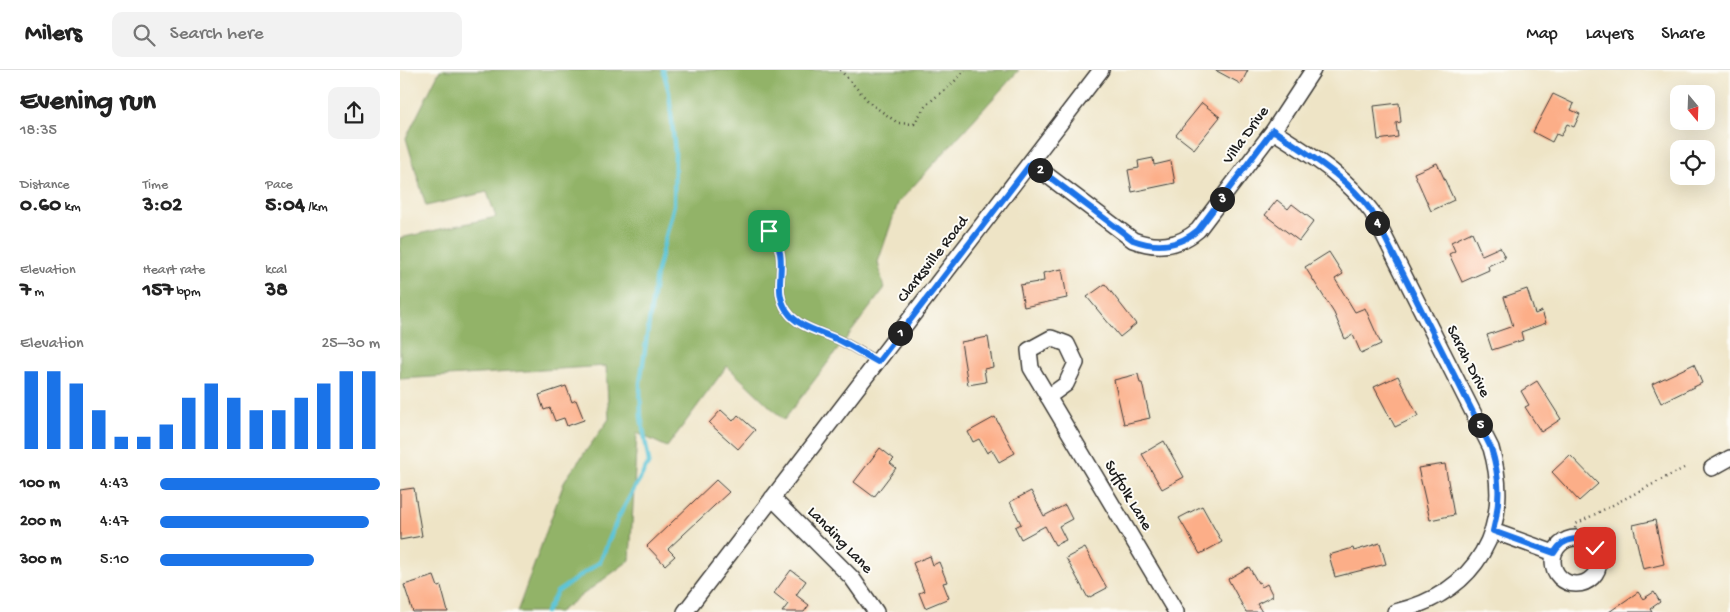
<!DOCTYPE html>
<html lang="en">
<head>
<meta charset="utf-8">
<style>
	body { margin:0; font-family:"Gochi Hand",sans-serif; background:#f2f2f2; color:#222; height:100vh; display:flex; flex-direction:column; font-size:19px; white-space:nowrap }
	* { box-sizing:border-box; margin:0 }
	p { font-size:16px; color:#767676 }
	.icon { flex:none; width:28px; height:28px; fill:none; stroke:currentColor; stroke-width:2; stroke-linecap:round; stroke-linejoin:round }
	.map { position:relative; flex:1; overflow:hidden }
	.drawer { display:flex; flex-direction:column; background:#fff; width:400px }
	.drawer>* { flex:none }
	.needle { width:32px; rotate:161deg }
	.tools { position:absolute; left:1270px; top:15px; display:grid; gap:10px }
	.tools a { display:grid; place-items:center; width:45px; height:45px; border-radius:10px; background:#fff; box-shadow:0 5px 20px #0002; font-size:25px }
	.pin { position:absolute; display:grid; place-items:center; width:42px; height:42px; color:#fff; margin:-21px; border-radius:10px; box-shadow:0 2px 8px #0006 }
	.km { position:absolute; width:25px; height:25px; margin:-12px; border-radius:50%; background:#222; color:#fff; font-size:14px; line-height:25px; text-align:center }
	.round { display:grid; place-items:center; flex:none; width:52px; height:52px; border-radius:10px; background:#f2f2f2 }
	.overview { display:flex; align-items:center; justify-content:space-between; height:85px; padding:0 20px }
	h1 { font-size:28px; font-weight:800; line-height:38px }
	.stats { display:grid; grid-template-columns:repeat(3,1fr); gap:8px; height:85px; padding:5px 20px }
	.stats div { display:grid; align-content:center }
	.stats b { font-size:21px; font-weight:800 }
	.stats small { font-size:14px; font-weight:400 }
	.stats p { font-size:14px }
	.chart { height:140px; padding:10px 20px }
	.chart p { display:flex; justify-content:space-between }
	.chart svg { width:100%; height:90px; margin-top:5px; stroke:#1a73e8; stroke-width:6 }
	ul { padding:0 20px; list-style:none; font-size:16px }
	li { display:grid; grid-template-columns:80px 60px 1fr; align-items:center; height:38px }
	li i { height:12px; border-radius:6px; background:#1a73e8 }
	header { display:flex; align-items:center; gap:30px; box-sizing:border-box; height:70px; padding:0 25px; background:#fff; border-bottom:1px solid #e0e0e0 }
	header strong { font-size:24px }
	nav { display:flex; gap:28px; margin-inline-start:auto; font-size:18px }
	.search { width:350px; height:45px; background:#f2f2f2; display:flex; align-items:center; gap:12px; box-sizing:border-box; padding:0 18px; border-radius:10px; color:#767676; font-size:19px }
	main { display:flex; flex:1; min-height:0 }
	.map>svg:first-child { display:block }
</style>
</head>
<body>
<header>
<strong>Milers</strong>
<div class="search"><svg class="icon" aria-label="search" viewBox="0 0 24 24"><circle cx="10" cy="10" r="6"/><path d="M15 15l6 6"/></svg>Search here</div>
<nav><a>Map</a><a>Layers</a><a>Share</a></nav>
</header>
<main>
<section class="drawer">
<div class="overview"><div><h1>Evening run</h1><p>18:35</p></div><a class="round"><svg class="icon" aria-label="share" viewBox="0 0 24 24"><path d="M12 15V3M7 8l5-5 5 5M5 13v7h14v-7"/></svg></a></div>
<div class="stats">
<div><p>Distance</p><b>0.60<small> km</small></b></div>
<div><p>Time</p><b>3:02</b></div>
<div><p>Pace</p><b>5:04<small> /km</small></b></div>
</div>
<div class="stats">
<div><p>Elevation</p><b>7<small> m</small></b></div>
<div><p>Heart rate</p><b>157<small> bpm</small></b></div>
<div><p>kcal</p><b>38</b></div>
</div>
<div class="chart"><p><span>Elevation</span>25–30 m</p>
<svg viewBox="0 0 160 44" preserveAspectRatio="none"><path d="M5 44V6M15 44V6M25 44V12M35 44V25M45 44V38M55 44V38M65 44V32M75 44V19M85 44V12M95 44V19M105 44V25M115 44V25M125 44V19M135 44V12M145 44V6M155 44V6"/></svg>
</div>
<ul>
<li><b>100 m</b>4:43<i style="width:100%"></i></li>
<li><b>200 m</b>4:47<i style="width:95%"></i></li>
<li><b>300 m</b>5:10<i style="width:70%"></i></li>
</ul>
</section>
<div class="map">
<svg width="1330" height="542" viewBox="0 0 1330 542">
	<rect width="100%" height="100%" fill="#fdfcf7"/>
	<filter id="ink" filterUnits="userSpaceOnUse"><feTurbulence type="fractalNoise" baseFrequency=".02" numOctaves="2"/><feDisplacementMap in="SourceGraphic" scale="10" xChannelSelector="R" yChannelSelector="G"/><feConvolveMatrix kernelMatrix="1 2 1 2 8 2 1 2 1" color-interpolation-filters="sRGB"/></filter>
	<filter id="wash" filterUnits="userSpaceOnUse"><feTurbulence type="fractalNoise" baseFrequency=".0096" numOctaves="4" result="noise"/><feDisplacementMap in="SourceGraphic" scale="20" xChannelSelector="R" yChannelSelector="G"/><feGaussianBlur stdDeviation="1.12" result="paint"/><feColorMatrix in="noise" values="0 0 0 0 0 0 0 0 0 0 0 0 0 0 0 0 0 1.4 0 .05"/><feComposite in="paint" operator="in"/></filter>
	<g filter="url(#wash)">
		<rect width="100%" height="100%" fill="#eee4c6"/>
		<!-- forest -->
		<path fill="#92b367" stroke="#576842" d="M40 0H619L498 133 478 192 484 219 384 350 327 296 267 377 237 363 230 490 159 542H117L165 410 209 349 206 296 0 309V168L96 147 87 122 26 136 6 68Z"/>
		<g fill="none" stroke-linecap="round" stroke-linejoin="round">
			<!-- stream -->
			<path stroke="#5bc4d7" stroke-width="4.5" d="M146 542 157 522 200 492 218 448 249 392 241 347 240 313 256 205 274 135 275 83 269 22 263 0"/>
		</g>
		<g id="blocks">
			<!-- building -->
			<path fill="#fcae88" d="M815 0H848L841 14Z
				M1153 24 1174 34 1171 40 1180 44 1174 57 1167 54 1161 66 1156 64 1152 72 1133 62Z
				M802 33 820 47 794 79 776 65Z
				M999 33 1001 52 996 53 998 67 978 70 974 36Z
				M753 88 754 95 771 91 775 113 732 122 728 100 739 98 738 91Z
				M1037 93 1054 130 1031 141 1014 103Z
				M877 130 888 139 892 134 914 151 899 171 865 145Z
				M1072 162 1082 185 1100 177 1105 188 1088 196 1089 200 1062 212 1049 184 1055 181 1051 172Z
				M929 182 943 204 935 209 955 242 965 238 981 274 961 283 953 265 945 269 934 243 905 197Z
				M662 199 667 228 624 237 620 215 644 211 643 203Z
				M705 214 736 254 720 267 687 227Z
				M1127 219 1135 244 1142 241 1146 253 1121 262 1123 270 1092 280 1087 265 1113 256 1104 227Z
				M588 267 593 297 584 299 586 312 568 315 561 272Z
				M1294 294 1302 313 1261 333 1252 314Z
				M738 304 740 313H742L750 348 724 354 714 310Z
				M998 306 1018 346 995 357 974 317Z
				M1137 311 1161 349 1141 362 1125 337 1129 335 1121 321Z
				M166 316 172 332 176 330 184 350 167 356 164 348 155 351 150 338 144 340 139 325Z
				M321 340 333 351 338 345 355 360 338 379 309 353Z
				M595 347 615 383 599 392 592 380 587 383 579 369 573 372 568 362Z
				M764 371 784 407 762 419 742 384Z
				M480 378 494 389 490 393 496 398 474 427 454 412Z
				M1170 385 1198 414 1179 431 1152 402Z
				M1045 394 1054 445 1030 450 1018 398Z
				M316 410 329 422 268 479 275 486 265 495 247 476Z
				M14 418 22 466 0 470V420Z
				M631 421 644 446 665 435 672 449 659 456 666 470 655 475 645 456 621 469 615 457 621 454 610 432Z
				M802 436 822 472 800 484 779 448Z
				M1255 450 1264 494 1243 499 1233 455Z
				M980 473 986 494 935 507 929 485 953 478 954 481Z
				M685 478 707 518 688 528 666 488Z
				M530 486 533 495 539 492 547 512 543 513 549 528 525 538 519 523 524 521 513 493Z
				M849 497 858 513 860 512 862 517 867 514 873 526 857 534 862 542H846L828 509Z
				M391 500 406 511 396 525 409 535 404 542H382L388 534 374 523Z
				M34 506 38 517 41 516 48 542H13L4 515Z
				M1238 522 1243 529 1254 522 1260 532 1250 539 1252 542H1209Z"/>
		</g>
	</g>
	<g filter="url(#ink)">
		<use href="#blocks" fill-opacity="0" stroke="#3c3a36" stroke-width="1"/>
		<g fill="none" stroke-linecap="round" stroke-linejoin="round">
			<defs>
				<path id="service" d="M369 161C394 190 369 215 387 241 398 258 423 262 441 271 453 277 466 285 478 292"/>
				<path id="minor" d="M873 61C910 85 945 105 972 142L1091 378C1114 458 1077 522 995 542
					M631 93 733 170C757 179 778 177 798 160L873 61 913 0
					M648 327 666 314 676 293 667 274 651 268 629 280 631 298 776 542
					M1312 398 1330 388
					M372 428 452 508 476 542
					M1093 461 1154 483
					M1153 491a23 23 0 1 1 46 0a23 23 0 1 1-46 0Z
					M285 542 701 0"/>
			</defs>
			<!-- service casing -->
			<use href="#service" stroke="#3c3a36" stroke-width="10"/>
			<!-- minor casing -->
			<use href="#minor" stroke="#3c3a36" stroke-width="18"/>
			<!-- path -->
			<path stroke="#3c3a36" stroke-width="2.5" stroke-dasharray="1 4" stroke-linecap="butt" d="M440 0 471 34 498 53 514 54 526 35 553 13 565 0
				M1173 468 1176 454 1284 398"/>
			<!-- service -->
			<use href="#service" stroke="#fff" stroke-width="8"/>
			<!-- minor -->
			<use href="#minor" stroke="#fff" stroke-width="15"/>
		</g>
	</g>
	<g fill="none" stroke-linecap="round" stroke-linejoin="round" filter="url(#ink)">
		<defs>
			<path id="route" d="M369 161C394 190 369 215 387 241 398 258 423 262 441 271 453 277 465 285 478 292L631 93 733 170C757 179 778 177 798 160L873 60C909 85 946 106 972 142L1091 378C1100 407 1101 431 1093 461L1154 483C1164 466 1182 465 1195 478"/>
		</defs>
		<!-- route casing -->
		<use href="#route" stroke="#fff" stroke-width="10"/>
		<!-- route -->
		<use href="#route" stroke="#1a73e8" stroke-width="6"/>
	</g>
	<g text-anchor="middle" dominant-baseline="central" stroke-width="4" stroke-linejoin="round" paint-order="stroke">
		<!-- street labels -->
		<g font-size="16" fill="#1c1c1c" stroke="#fdfcf7">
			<text transform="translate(847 66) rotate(-54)">Villa Drive</text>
			<text transform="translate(534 190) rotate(-52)">Clarksville Road</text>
			<text transform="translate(1067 292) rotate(63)">Sarah Drive</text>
			<text transform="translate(727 426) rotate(59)">Suffolk Lane</text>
			<text transform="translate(439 471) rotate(46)">Landing Lane</text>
		</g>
	</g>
</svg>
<div class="tools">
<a><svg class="needle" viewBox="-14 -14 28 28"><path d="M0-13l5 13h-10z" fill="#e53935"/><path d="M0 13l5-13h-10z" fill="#767676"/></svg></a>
<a><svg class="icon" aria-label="locate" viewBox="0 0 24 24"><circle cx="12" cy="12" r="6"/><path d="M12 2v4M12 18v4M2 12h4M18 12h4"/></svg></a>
</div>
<div class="pin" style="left:369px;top:161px;background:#1e9e55"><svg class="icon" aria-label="arrive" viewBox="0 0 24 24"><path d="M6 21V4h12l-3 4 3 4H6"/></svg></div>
<div class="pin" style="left:1195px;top:478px;background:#d93025"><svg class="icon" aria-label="check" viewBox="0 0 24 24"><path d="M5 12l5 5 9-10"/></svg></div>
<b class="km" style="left:500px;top:263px">1</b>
<b class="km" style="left:640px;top:100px">2</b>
<b class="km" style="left:822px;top:129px">3</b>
<b class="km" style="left:977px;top:153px">4</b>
<b class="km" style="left:1080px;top:355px">5</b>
</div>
</main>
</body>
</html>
